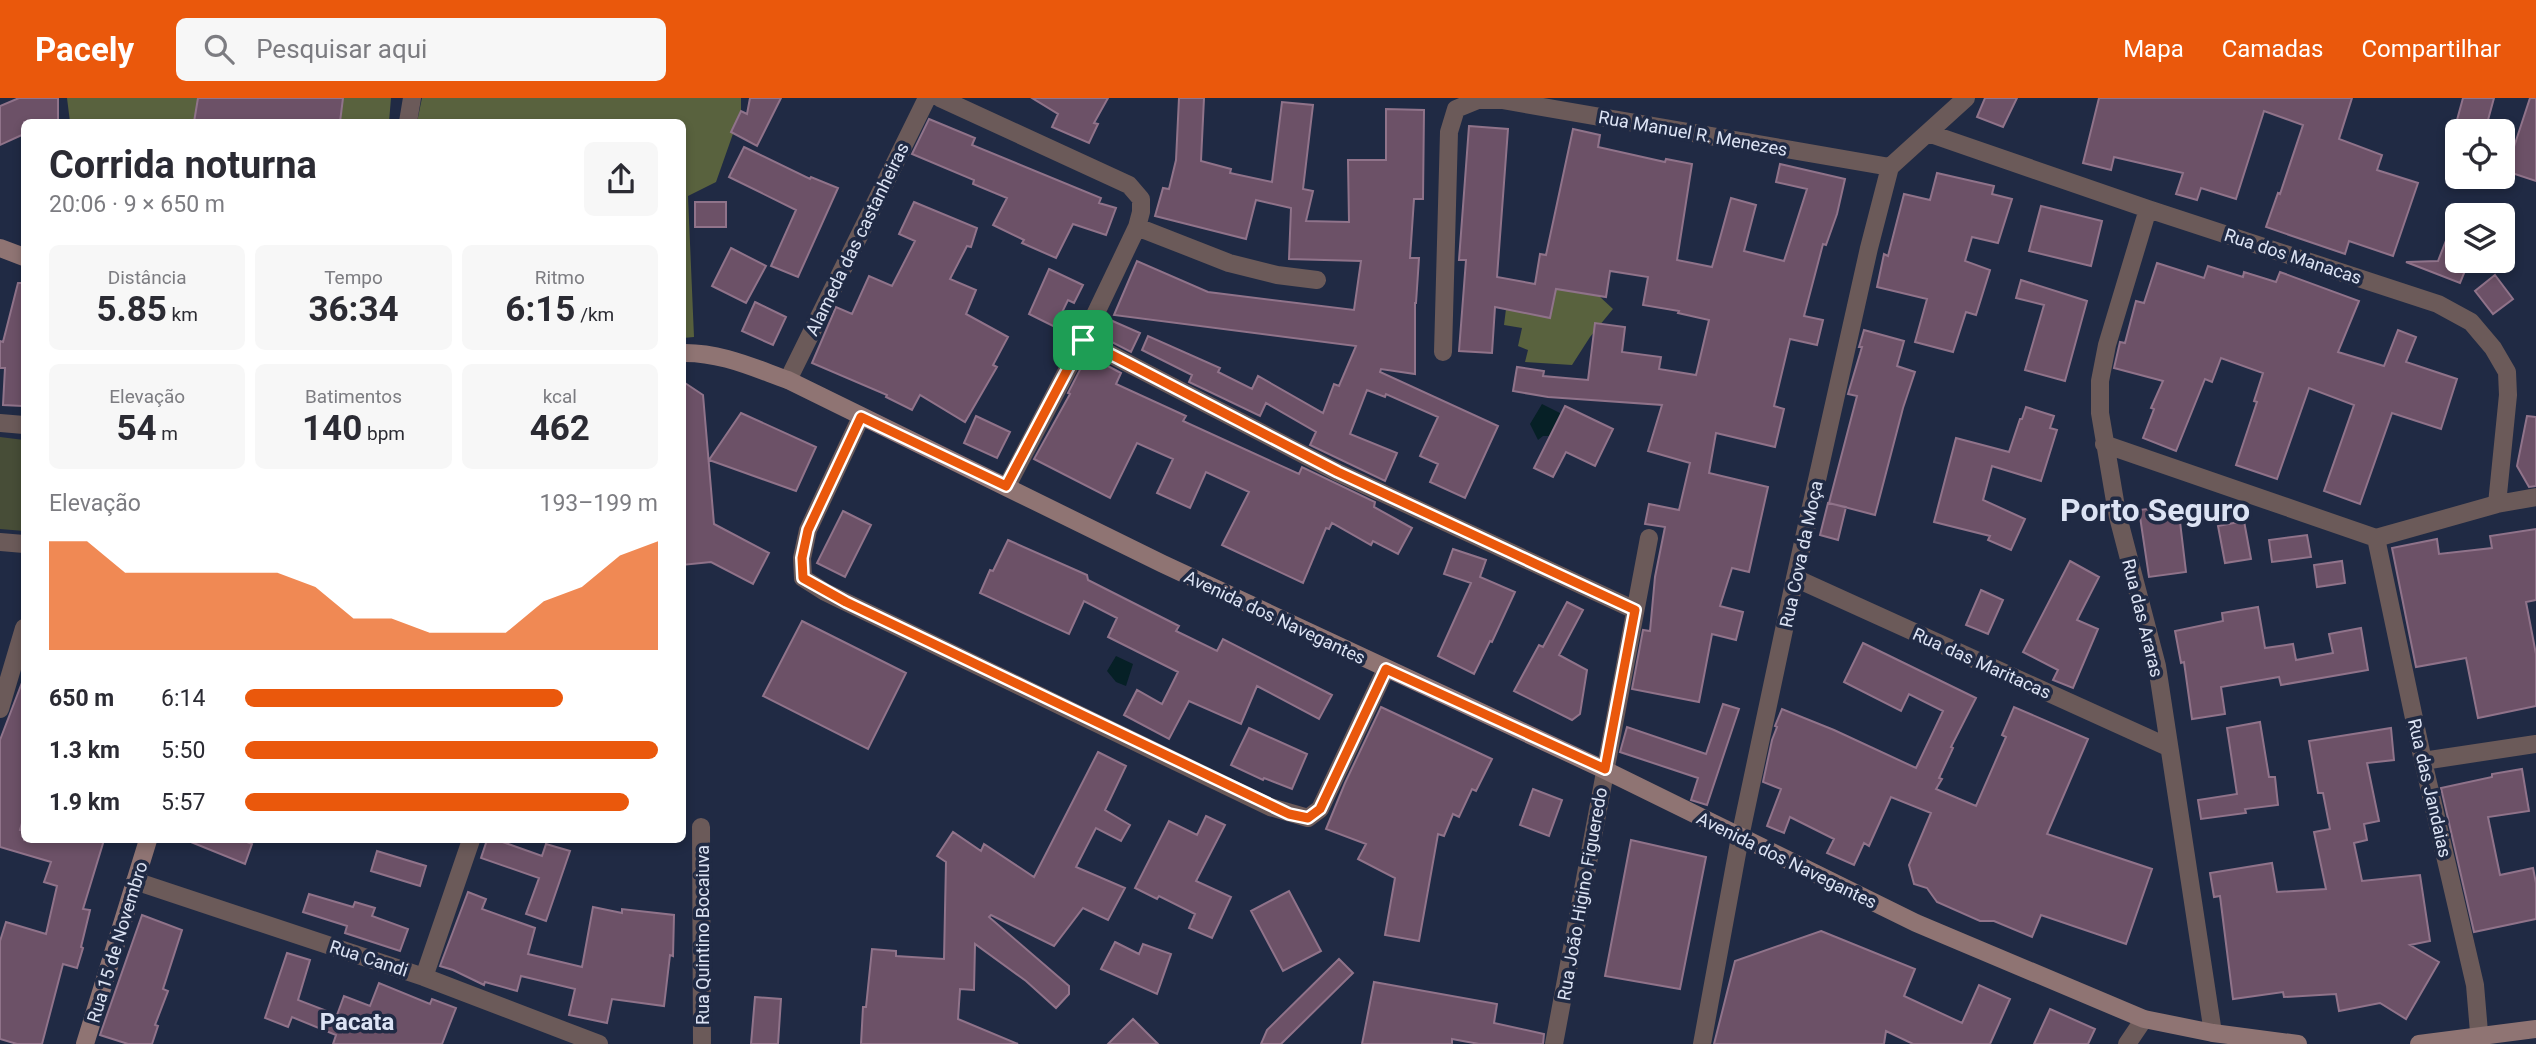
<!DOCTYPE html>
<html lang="pt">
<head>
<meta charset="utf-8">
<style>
	body { margin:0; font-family:Roboto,sans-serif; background:#f7f7f7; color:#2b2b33; height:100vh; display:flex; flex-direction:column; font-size:26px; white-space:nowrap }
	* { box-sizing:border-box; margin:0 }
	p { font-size:23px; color:#7c7c81 }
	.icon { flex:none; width:38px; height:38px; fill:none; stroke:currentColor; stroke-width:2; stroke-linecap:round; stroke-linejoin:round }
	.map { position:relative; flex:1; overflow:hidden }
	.sheet { position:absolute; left:21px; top:21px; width:665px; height:724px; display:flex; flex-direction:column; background:#fff; border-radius:10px; box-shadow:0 4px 10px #0003 }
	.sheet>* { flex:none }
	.buttons { position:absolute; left:2445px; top:21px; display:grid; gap:14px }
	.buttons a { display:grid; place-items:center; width:70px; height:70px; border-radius:10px; background:#fff; box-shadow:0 4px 10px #0003; font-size:35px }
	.pin { position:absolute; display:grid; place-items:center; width:60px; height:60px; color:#fff; margin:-30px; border-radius:14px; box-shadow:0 4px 10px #0006 }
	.round { display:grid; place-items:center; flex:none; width:74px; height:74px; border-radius:10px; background:#f7f7f7 }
	.headline { display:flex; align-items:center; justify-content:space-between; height:119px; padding:0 28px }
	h1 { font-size:38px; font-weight:700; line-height:52px }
	.metrics { display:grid; grid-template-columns:repeat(3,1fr); gap:10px; height:119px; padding:7px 28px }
	.metrics div { display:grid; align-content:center; border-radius:10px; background:#f7f7f7; text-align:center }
	.metrics b { font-size:35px; font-weight:700 }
	.metrics small { font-size:19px; font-weight:400 }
	.metrics p { font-size:19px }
	.chart { height:196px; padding:14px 28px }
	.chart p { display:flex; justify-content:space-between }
	.chart svg { width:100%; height:126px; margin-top:7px; fill:#ea580c; opacity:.7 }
	ul { padding:0 28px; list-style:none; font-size:23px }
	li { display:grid; grid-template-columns:112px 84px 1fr; align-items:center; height:52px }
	li i { height:18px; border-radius:9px; background:#ea580c }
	header { display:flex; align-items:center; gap:42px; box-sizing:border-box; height:98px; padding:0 35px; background:#ea580c; color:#fff }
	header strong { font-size:33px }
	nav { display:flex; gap:38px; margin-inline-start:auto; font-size:24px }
	.search { width:490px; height:63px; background:#f7f7f7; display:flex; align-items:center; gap:18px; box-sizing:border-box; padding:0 24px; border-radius:10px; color:#7c7c81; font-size:26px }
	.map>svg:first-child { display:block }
</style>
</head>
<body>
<header>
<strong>Pacely</strong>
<div class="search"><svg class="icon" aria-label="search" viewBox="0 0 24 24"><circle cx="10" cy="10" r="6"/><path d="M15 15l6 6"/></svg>Pesquisar aqui</div>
<nav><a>Mapa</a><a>Camadas</a><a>Compartilhar</a></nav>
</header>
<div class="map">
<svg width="2536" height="946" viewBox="0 0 2536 946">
	<rect width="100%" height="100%" fill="#202a44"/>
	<!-- green -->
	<path fill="#474d37" d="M0 339 24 342V433L0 431Z"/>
	<!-- forest -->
	<path fill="#59623e" d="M67 0H391L389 24H70Z
		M422 0H741V13L716 84 688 98 694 239 683 240 682 24H417Z
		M1556 191 1599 198 1613 211 1590 239 1572 267 1525 264 1528 252 1518 248 1522 230 1504 227 1506 211Z"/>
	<!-- water -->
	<path fill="#062026" d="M1542 306 1562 316 1551 338H1543L1538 342 1530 326Z
		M1116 558 1133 566 1126 588 1116 584 1107 573Z"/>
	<!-- building -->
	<path fill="#6c5167" stroke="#90738a" stroke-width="2" d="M19 0H58V24H24V36L0 47V8Z
		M198 0H343L340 24H194Z
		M750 0H781L757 48 731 34 741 13 747 16Z
		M1032 0H1108L1094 25 1098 26 1089 45 1052 29 1058 16Z
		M1179 0H1204L1201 63 1231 71 1230 75 1272 84 1282 4 1313 7 1303 91 1313 93 1306 123 1349 124 1348 62H1386V11L1424 12 1423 101H1414L1410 160H1419L1416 205H1415V276L1381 271 1380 274 1498 328 1465 400 1430 384 1438 366 1420 358 1438 319 1386 296 1385 299 1367 292 1350 336 1397 355 1385 383 1310 347 1316 334 1266 305 1260 318 1189 284 1192 277 1142 252 1148 238 1220 270 1218 274 1252 291 1258 278 1323 315 1334 286 1339 288 1356 248 1114 217 1137 163 1208 194 1354 212 1361 163 1289 161 1291 110 1256 102 1246 141 1155 118 1163 90 1169 91 1176 62Z
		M1985 0H2017L2003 29 1977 19Z
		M2099 0H2352L2339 41 2382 57 2377 72 2418 85 2393 158 2349 143 2345 156 2266 129 2278 95 2280 96 2303 27 2264 13 2236 101 2201 90 2197 102 2176 96 2183 75 2114 59 2111 72 2083 65Z
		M2463 0H2494L2485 33H2454Z
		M2530 0H2536V83L2506 73Z
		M929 21 975 40 972 47 1101 100 1099 105 1116 110 1106 137 1073 126 1056 160 1022 145 1024 142 993 127 1007 100 973 86 974 82 912 56Z
		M1469 28 1508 31 1497 179 1535 186 1540 156 1546 157 1573 31 1600 37 1598 49 1665 64 1666 61 1692 66 1677 162 1712 169 1731 100 1756 107 1744 153 1784 163 1807 91 1776 84 1780 66 1845 81 1837 116 1826 147 1823 146 1804 218 1823 222 1817 247 1790 241 1774 308 1784 311 1775 349 1716 335 1709 375 1768 389 1749 474 1732 470 1720 508 1743 514 1736 542 1712 536 1699 604 1632 591 1643 532 1650 533 1655 479 1665 429 1645 426 1649 406 1679 412 1690 365 1648 353 1662 307 1548 299 1513 293 1517 269 1544 273 1543 278 1588 282 1595 225 1625 229 1622 254 1661 259 1659 271 1696 277 1709 222 1678 215 1679 213 1643 207 1648 179 1610 173 1606 199 1556 191 1550 220 1495 209 1492 255 1459 253 1466 162H1459Z
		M744 49 810 81 811 79 838 90 798 179 771 168 796 112 729 79Z
		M1937 75 1994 88 1992 96 2012 101 1998 145 1972 139 1965 163 1990 172 1976 217 1966 214 1953 254 1915 244 1927 201 1877 189 1884 156 1888 158 1904 96 1930 102Z
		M695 104H726V129H695Z
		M914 104 977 130 971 149 967 148 950 181 976 192 966 216 1008 239 993 267 997 269 965 324 920 297 912 312 886 299 887 297 812 265 836 209 852 216 869 178 892 188 915 143 899 136Z
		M2041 108 2102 123 2091 168 2029 153Z
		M2456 117 2457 163H2469L2460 185 2406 164 2438 163Z
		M731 150 766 168 746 205 712 188Z
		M2157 165 2204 180 2208 168 2243 179 2244 174 2276 184 2280 174 2359 203 2338 254 2384 268 2398 232 2416 239 2406 264 2457 281 2441 331 2392 315 2360 406 2324 393 2354 307 2309 290 2277 381 2236 367 2257 304 2254 303 2263 275 2221 260 2212 284 2205 281 2176 353 2143 340 2154 311 2151 310 2163 283 2114 270 2120 244 2125 245 2136 203 2144 205Z
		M1049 171 1083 187 1074 205 1068 202 1055 229 1029 216Z
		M2495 177 2513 201 2493 216 2475 193Z
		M2021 182 2087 203 2065 283 2025 272 2044 207 2016 200Z
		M18 185H24L22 308 3 307 5 270H0V243L3 244Z
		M755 204 786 219 773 247 742 233Z
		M1108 221 1140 235 1131 254 1100 238Z
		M1864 232 1904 243 1897 268 1915 274 1903 310 1875 417 1829 405 1857 298 1848 296 1862 249H1859Z
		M1091 259 1121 275 1116 286 1186 318 1183 323 1299 376 1302 369 1375 404 1374 409 1412 430 1398 456 1373 443 1371 447 1332 425 1329 431 1326 430 1303 485 1222 447 1249 394 1206 374 1190 410 1157 395 1173 361 1137 345 1110 400 1034 361 1070 296 1068 295 1086 260 1090 262Z
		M682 283 703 297 714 426 769 455 753 486 711 464 682 467Z
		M1565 308 1613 331 1595 368 1566 354 1553 379 1534 370Z
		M2026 309 2054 318 2050 330 2057 332 2041 383 1992 368 1983 402 2025 421 2011 452 1988 442 1990 438 1934 424 1956 340 2009 354 2020 321H2022Z
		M741 315 816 349 796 393 709 362Z
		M976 318 1010 334 997 360 964 345Z
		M2527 318 2536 319V388L2529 389 2517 368Z
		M1828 405 1846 409 1838 442 1820 437Z
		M2178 407 2186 474 2149 479 2139 412Z
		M843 413 871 427 845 479 817 465Z
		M2244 423 2251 461 2225 465 2218 428Z
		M2536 431V502L2526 504 2536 556V608L2478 620 2466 560 2416 569 2392 450 2437 441 2439 456 2492 450 2490 438Z
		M2307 437 2311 459 2272 464 2269 442Z
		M1008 442 1087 477 1088 482 1179 528 1176 533 1217 553 1223 541 1332 597 1319 621 1257 588 1241 626 1189 603 1169 641 1124 617 1137 592 1162 606 1178 574 1108 539 1117 520 1084 503 1069 536 980 495 990 472 993 473Z
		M1453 451 1486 462 1480 479 1515 494 1492 544 1490 543 1474 576 1438 558 1471 485 1444 476Z
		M2070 463 2099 479 2077 522 2098 531 2073 590 2053 582 2058 572 2023 554Z
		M2342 463 2345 485 2317 489 2314 467Z
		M1981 492 2003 502 1988 536 1966 527Z
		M1567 504 1583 512 1559 557 1587 572 1580 616 1572 622 1514 593 1539 547 1543 549Z
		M2258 509 2265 550 2293 546 2296 562 2333 555 2329 536 2361 530 2368 572 2281 587 2279 579 2221 589 2225 616 2192 621 2184 564 2181 565 2175 533 2223 523 2222 515Z
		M802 523 906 575 868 651 763 598Z
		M1863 545 1976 600 1951 649 1953 650 1939 680 1942 681 1936 691 1976 708 2006 639 2002 637 2014 609 2088 641 2047 736 2152 771 2126 846 2041 817 2032 839 1994 823H1980L1937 804 1927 790 1914 786 1909 767 1931 715 1891 699 1869 748 1864 745 1854 767 1827 755 1834 741 1790 719 1784 735 1767 728 1781 691 1763 684 1772 642 1777 629 1775 628 1782 611 1834 632 1916 670 1943 613 1909 596 1901 613 1844 584Z
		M23 582 24 718 20 732 24 733V742H104L83 811 90 812 81 849 83 850 77 870 63 866 42 946H17L0 941V843L6 824 46 836 57 788 44 784 51 764 0 749V642Z
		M1723 606 1739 611 1707 707 1691 702 1698 680 1620 654 1627 629 1706 656Z
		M1381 609 1492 661 1476 693 1472 691 1459 719 1453 716 1444 738 1438 736 1419 843 1385 837 1395 780 1358 761 1366 746 1326 731 1345 685Z
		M2260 624 2269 679H2275L2278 707 2245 711 2246 715 2201 721 2198 702 2237 696 2227 630Z
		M1249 630 1307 656 1292 691 1264 680 1263 682 1231 667Z
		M2391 630 2394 662 2367 665 2379 723 2364 726 2367 742 2354 745 2362 783 2420 777 2430 843 2410 847 2439 864 2406 921 2380 905 2339 913 2336 896 2284 899 2283 894 2233 901 2220 798 2214 799 2210 775 2272 765 2277 794 2326 791 2314 734 2330 731 2323 695H2318L2309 643Z
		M1098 654 1126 668 1105 712 1130 727 1121 743 1096 730 1076 769 1125 790 1108 822 1083 810 1054 848 991 817 989 819 1069 888V896L1056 910 1026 883 975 846 974 892 960 891 958 921 1018 946H861L863 909H866L872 851 896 853V858L944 861 946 764 937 758 953 734 981 753 984 746 1034 779Z
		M2522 671 2529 713 2488 719 2500 777 2533 770 2536 785V821L2474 834 2441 690 2492 679V676Z
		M1533 691 1562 702 1549 738 1520 727Z
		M1206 718 1225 727 1196 783 1231 799 1212 840 1189 830 1195 816 1159 798 1157 801 1135 790 1169 723 1197 737Z
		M186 742H242L252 746 245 766Z
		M487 742H497L542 758 546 746 570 753 546 823 526 816 539 780 481 760Z
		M1631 742 1706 759 1680 891 1605 878Z
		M377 753 426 768 420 788 371 773Z
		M1289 793 1321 853 1283 873 1251 813Z
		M468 794 486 801 482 811 535 830 528 856 582 869 593 809 622 815V811L674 817 673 858 670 857 664 908 612 901 607 925 569 917 575 891 521 878 517 893 485 884 484 887 453 872 440 868Z
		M309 796 353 809 355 804 375 810 372 818 408 831 400 853 345 835 347 828 303 814Z
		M142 817 182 832 163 891 168 893 155 927 158 928 152 946H128L100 937Z
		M1821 833 1915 871 1904 898 1962 925 1979 887 2010 901 1990 946H1913L1886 933 1884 946H1714L1735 863Z
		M1115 844 1139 856 1143 846 1171 856 1157 896 1101 871Z
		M287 855 310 862 298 902 337 917 344 898 370 908 379 885 430 906 432 901 456 910 442 946H333L336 937 292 919 288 929 265 920Z
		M1339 861 1353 875 1281 946H1261L1267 932Z
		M1374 884 1497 906 1494 925 1544 936 1543 946H1479L1452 941V946H1362Z
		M755 899 781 901 778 946H751Z
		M2050 911 2095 931 2088 946H2034Z
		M1133 921 1158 946H1108Z"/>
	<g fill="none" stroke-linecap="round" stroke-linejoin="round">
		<!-- street -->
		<path stroke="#6b5a59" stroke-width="18" d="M940 0 1129 87 1141 101V114L1137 129 1083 242 1007 388
			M408 24 412 0
			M1928 35 2148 111 2438 206 2471 224 2493 250 2507 274 2508 297 2497 406
			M2148 111 2107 247 2100 283V315L2117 415 2157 568 2213 935
			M1137 129 1229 165 1277 177 1317 182
			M1083 242 1337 374 1635 512
			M1443 254 1449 34 1456 11 1478 2H1502L1890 69
			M788 282 927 0
			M861 319 808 432 802 460 803 480 825 494 1270 709 1308 720 1320 711 1386 571
			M0 325 24 327
			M2104 346 2376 440 2497 406 2536 399
			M2376 440 2423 663 2475 887 2480 946
			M0 444 24 446
			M1795 480 2168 649
			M0 611 24 530
			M2423 663 2536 646
			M701 729 702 946
			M135 783 424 879 599 946
			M424 879 471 742
			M1554 946 1649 440
			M1702 946 1740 739 1795 480 1869 150 1890 69 1966 0
			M2127 946 2144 921"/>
		<!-- secondary -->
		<path stroke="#8f7473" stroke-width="18" d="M0 150 24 159
			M682 255C720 254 754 270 788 282L1163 466 1605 672 1916 825 2144 921 2213 935 2298 946
			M85 946 148 742
			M2419 946 2536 931"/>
	</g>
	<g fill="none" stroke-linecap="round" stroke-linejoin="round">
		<defs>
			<path id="route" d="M1083 242 1338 374 1635 512 1605 671 1386 571 1320 711 1308 720 1289 716 846 504 803 480 802 460 808 432 861 319 1006 388Z"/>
		</defs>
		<!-- route casing -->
		<use href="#route" stroke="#fff" stroke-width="14"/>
		<!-- route -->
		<use href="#route" stroke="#ea580c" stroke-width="9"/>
	</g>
	<g text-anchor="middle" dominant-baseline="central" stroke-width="7" stroke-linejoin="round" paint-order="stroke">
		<!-- street labels -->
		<g font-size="18" fill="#dce3f4" stroke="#202a44">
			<text transform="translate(1693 35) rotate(10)">Rua Manuel R. Menezes</text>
			<text transform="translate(857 141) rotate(-64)">Alameda das castanheiras</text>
			<text transform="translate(2293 158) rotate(18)">Rua dos Manacas</text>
			<text transform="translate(1801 456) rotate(-78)">Rua Cova da Moça</text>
			<text transform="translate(1275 519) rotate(25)">Avenida dos Navegantes</text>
			<text transform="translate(2143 520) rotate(76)">Rua das Araras</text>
			<text transform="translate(1982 565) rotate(24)">Rua das Maritacas</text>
			<text transform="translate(2430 690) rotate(77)">Rua das Jandaias</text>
			<text transform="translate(1787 762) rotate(26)">Avenida dos Navegantes</text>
			<text transform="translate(1582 796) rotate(-80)">Rua João Higino Figueredo</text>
			<text transform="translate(702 837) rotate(-90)">Rua Quintino Bocaiuva</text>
			<text transform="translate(117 844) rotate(-73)">Rua 15 de Novembro</text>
			<text transform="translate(369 860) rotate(18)">Rua Candi</text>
		</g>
		<!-- district labels -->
		<g font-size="24" font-weight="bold" fill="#dce3f4" stroke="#202a44">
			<text x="357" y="924">Pacata</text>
		</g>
		<!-- town labels -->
		<g font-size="32" font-weight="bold" fill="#dce3f4" stroke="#202a44">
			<text x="2155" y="412">Porto Seguro</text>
		</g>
	</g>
</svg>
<div class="buttons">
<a><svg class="icon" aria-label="locate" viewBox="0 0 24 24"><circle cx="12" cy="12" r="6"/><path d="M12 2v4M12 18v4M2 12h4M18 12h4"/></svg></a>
<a><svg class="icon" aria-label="layers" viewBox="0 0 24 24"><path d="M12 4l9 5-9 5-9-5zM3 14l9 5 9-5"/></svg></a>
</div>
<div class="pin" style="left:1083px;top:242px;background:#1e9e55"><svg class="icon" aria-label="arrive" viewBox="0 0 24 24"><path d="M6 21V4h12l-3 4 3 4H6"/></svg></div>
<section class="sheet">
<div class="headline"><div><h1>Corrida noturna</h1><p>20:06 · 9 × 650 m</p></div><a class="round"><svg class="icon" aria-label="share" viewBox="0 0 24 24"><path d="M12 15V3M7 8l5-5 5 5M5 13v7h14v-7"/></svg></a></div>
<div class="metrics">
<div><p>Distância</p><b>5.85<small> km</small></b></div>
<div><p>Tempo</p><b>36:34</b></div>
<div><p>Ritmo</p><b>6:15<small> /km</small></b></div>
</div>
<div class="metrics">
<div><p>Elevação</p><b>54<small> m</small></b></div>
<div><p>Batimentos</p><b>140<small> bpm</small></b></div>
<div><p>kcal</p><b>462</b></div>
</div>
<div class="chart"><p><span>Elevação</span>193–199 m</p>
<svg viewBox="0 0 160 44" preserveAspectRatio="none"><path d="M0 44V6L10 6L20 17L30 17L40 17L50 17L60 17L70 22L80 33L90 33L100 38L110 38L120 38L130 27L140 22L150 11L160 6V44z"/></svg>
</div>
<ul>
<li><b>650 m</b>6:14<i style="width:77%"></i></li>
<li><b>1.3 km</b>5:50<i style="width:100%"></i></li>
<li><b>1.9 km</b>5:57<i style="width:93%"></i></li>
</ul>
</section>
</div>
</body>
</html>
